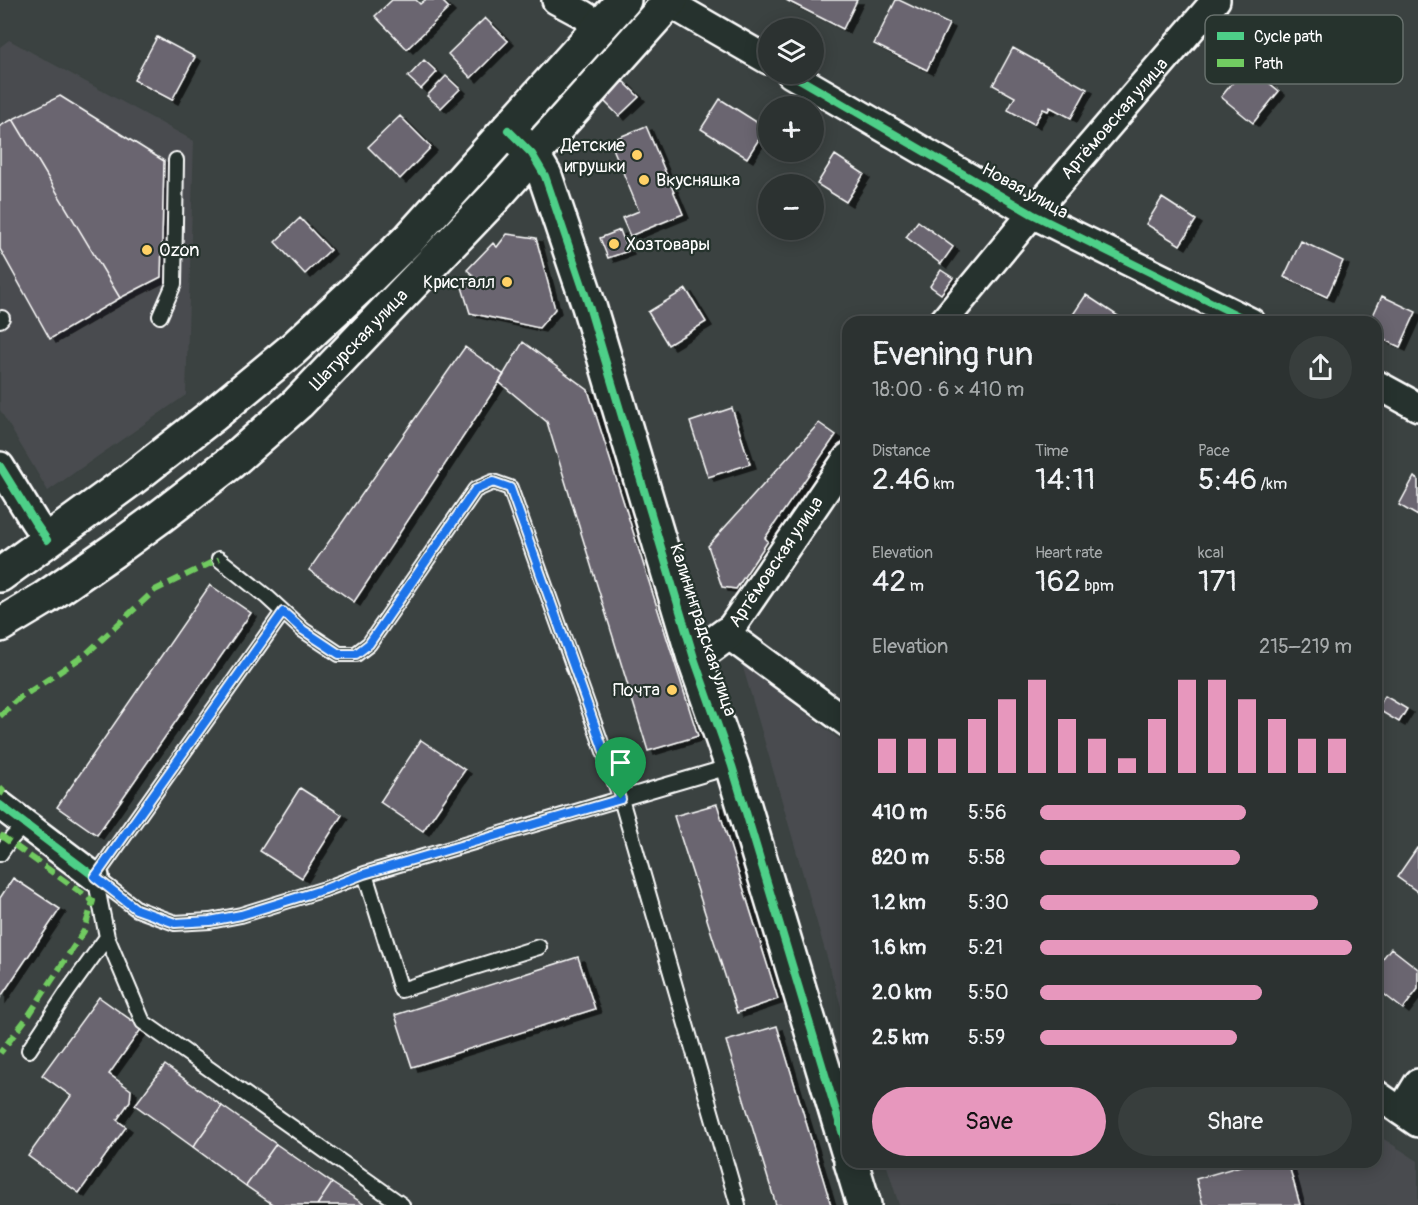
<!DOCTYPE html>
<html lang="en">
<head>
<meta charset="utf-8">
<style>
	body { margin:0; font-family:Pangolin,sans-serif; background:#383e3d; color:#f1f3f6; height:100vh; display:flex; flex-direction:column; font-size:22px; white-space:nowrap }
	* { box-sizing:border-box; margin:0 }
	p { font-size:20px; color:#a6aaab }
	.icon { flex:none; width:33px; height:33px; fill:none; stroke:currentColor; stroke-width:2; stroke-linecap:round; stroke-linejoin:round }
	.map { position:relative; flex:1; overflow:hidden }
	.panel { position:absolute; left:842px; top:316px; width:540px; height:852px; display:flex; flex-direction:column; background:#2c3231; border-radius:18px; box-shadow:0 3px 15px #0003,0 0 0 2px #484d4d }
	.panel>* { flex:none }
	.controls { position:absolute; left:758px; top:18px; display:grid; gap:12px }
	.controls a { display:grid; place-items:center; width:66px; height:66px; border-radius:50%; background:#2c3231; box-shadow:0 3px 15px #0003,0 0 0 2px #484d4d; font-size:30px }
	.pin { position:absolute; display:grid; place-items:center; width:51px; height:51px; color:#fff; margin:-62px -26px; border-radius:50% 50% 50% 0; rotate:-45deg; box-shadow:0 0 6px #0007 }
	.pin .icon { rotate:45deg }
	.round { display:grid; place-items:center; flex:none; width:63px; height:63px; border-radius:32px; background:#383e3d }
	.head { display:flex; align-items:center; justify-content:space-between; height:102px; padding:0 30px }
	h1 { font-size:33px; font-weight:600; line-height:45px }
	.figures { display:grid; grid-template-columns:repeat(3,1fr); gap:9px; height:102px; padding:6px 30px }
	.figures div { display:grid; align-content:center }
	.figures b { font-size:30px; font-weight:600 }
	.figures small { font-size:16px; font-weight:400 }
	.figures p { font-size:16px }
	.chart { height:168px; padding:12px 30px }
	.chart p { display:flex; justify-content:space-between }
	.chart svg { width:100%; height:108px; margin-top:6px; stroke:#e797bd; stroke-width:6 }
	.cta { display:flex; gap:12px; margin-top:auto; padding:12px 30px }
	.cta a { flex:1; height:69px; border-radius:36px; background:#e797bd; color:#111; font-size:24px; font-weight:600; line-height:69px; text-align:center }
	.cta a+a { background:#383e3d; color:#f1f3f6 }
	ul { padding:0 30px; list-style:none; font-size:20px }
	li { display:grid; grid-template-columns:96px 72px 1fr; align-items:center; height:45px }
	li i { height:15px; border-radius:8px; background:#e797bd }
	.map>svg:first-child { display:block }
</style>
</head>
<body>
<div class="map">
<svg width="1418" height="1205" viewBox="0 0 1418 1205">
	<defs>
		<filter id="shadow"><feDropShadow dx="6" dy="4" stdDeviation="0" flood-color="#0009"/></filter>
	</defs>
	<rect width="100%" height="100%" fill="#3b4241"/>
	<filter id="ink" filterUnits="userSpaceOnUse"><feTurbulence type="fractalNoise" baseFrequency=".0167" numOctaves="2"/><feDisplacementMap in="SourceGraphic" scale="12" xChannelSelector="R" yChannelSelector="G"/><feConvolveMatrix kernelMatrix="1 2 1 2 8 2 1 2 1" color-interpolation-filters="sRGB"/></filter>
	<g filter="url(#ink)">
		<!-- built -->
		<path fill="#494c4f" d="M9 40 194 141 186 395 48 491 0 410V47Z
			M742 664 847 745V1027L773 770Z
			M1376 1134 1418 1161V1205H899L886 1163 1376 1162Z"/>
		<!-- building -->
		<path fill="#6b656f" stroke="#fff" stroke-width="1.5" filter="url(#shadow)" d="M392 0H416L420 4 425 0H441L449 8 407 49 375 16Z
			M786 0H857L843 29Z
			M896 0H899L949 24 927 70 874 44Z
			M485 18 508 41 471 78 448 54Z
			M157 37 195 57 172 100 134 80Z
			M1013 48 1087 89 1071 118 1050 107 1048 111 1043 109 1034 124 1008 110 1015 97 993 85Z
			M424 60 437 72 421 89 408 77Z
			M1247 65 1279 91 1253 123 1221 97Z
			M446 76 460 89 441 108 427 96Z
			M623 81 639 97 619 116 604 101Z
			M60 96 164 161 161 277 120 298 13 119Z
			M720 99 766 128 747 158 701 129Z
			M400 116 431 147 400 179 368 147Z
			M13 119 120 298 50 339 0 249V126Z
			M646 126 683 214 630 236 622 218 639 211 610 141Z
			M835 155 864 174 846 202 817 184Z
			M1162 198 1196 220 1180 245 1146 224Z
			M300 218 330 250 305 274 275 242Z
			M918 221 953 247 941 264 906 237Z
			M620 230 628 251 608 258 600 238Z
			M507 234 536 238 555 309 539 328 470 313 462 287 473 275 467 270 493 243 497 247Z
			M1301 241 1343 261 1327 297 1284 277Z
			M941 270 953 278 941 294 930 286Z
			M686 289 706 322 668 345 648 312Z
			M1086 295 1121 318 1118 322H1068Z
			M1382 296 1416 312 1400 347 1376 336V322H1370Z
			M523 342 588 390 698 736 648 751 547 422 499 382Z
			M465 347 504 375 354 602 309 570Z
			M732 408 750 464 708 477 690 422Z
			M819 423 836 435 765 538 768 541 736 589 722 587 708 546Z
			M1414 477 1418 479V516L1399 505Z
			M210 585 251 613 97 835 57 807Z
			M1385 696 1407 709 1399 722 1377 709Z
			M421 740 465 770 423 831 380 802Z
			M300 788 342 815 302 878 260 851Z
			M717 804 778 999 737 1013 674 816Z
			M1417 848 1418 849V892L1397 877Z
			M13 878 60 909 0 998V898Z
			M1391 948 1418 969V989L1403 1009 1376 988V967Z
			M578 957 595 1009 412 1067 395 1015Z
			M99 997 142 1028 109 1074 131 1090 130 1101 117 1120 126 1127 79 1193 28 1156 71 1096 42 1075Z
			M777 1026 831 1205H776L726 1041Z
			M165 1065 222 1106 193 1147 135 1105Z
			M222 1106 276 1144 246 1186 193 1147Z
			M276 1144 332 1183 317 1205H274L246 1186Z
			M1254 1162H1288L1300 1205H1203L1196 1179Z
			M332 1183 365 1205H317Z"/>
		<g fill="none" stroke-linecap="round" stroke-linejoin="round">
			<defs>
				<path id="lane" d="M160 316 174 284 176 160
					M0 320 2 318
					M219 559 267 597 303 630 339 654H356L369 644 475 490 493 482 510 488 621 799 738 1205
					M283 612 95 877 107 937 143 1022 402 1205
					M0 854 9 841 25 824
					M365 874 401 990 539 947
					M95 877 137 909 175 923 210 921 241 915 325 889 365 874 732 766
					M29 1050 68 991 107 937"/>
				<g id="street">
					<path d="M556 0 582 14 601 26"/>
					<path d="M672 0 683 11 768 60"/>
					<path d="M791 74 1032 214 1251 322"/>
					<path id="s1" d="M943 322 1032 214 1216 0"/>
					<path d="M1376 384 1418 407"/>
					<path d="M848 457 727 634 848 723"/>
					<path d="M0 466 34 521 47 540"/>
					<path d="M0 805 95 877"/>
					<path d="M1376 1094 1418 1123"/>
					<path d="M1401 1111 1418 1083"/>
				</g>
				<path id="secondary" d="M508 130 532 154 545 176 589 306 694 658 732 766 848 1151
					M694 658 727 634
					M851 1162 864 1205"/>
				<g id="primary">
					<path d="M0 575 129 481 212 416 293 349 363 284 410 238 624 0"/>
					<path id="s2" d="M0 625 45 598 113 551 161 516 230 463 298 403 494 198 671 0"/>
				</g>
			</defs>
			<!-- lane casing -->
			<use href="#lane" stroke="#fff" stroke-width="18"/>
			<!-- street casing -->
			<use href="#street" stroke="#fff" stroke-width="32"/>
			<!-- secondary casing -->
			<use href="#secondary" stroke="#fff" stroke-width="38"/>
			<!-- primary casing -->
			<use href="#primary" stroke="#fff" stroke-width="38"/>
			<!-- lane -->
			<use href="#lane" stroke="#26332d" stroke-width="14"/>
			<!-- street -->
			<use href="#street" stroke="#26332d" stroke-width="27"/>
			<!-- secondary -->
			<use href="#secondary" stroke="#26332d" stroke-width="33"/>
			<!-- primary -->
			<use href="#primary" stroke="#26332d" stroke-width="33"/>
			<!-- quiet -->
			<path stroke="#71cb61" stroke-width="6" stroke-dasharray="12 6" stroke-linecap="butt" d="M0 716 17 700 85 655 155 590 219 559
				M0 787 3 790 0 795
				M0 835 93 901 84 931 29 1015 0 1053"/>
			<defs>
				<path id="cycleway" d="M791 74 1032 214 1251 322
					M508 130 532 154 545 176 589 306 694 658 732 766 848 1151
					M0 466 34 521 47 540
					M0 805 95 877"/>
			</defs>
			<!-- cycleway casing -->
			<use href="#cycleway" stroke="#26332d" stroke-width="11"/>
			<!-- cycleway -->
			<use href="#cycleway" stroke="#4dcf88" stroke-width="8"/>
		</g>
	</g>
	<g fill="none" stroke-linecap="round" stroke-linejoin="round" filter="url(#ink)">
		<defs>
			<path id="route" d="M493 482 510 488 621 799 364 874 325 889 241 915 210 921 175 923 136 909 95 877 283 612 303 630 339 654H356L369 644 475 490Z"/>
		</defs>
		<!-- route casing -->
		<use href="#route" stroke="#fff" stroke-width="12"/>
		<!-- route -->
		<use href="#route" stroke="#1a73e8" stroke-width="8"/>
	</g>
	<!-- markers -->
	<g fill="#ffd166" stroke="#26332d" stroke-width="2">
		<circle cx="637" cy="155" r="6"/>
		<circle cx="644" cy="180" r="6"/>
		<circle cx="614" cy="244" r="6"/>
		<circle cx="147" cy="250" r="6"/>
		<circle cx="507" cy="282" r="6"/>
		<circle cx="672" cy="690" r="6"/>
	</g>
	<g text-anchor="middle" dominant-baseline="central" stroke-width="4.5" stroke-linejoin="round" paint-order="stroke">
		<!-- street labels -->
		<g font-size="18" fill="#fff" stroke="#26332d">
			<text stroke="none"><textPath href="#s1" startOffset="266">Артёмовская улица</textPath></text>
			<text transform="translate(1025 191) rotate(29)">Новая улица</text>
			<text stroke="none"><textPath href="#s2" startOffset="460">Шатурская улица</textPath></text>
			<text transform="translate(776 562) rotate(-56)">Артёмовская улица</text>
			<text transform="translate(703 630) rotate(72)">Калининградская улица</text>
		</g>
		<!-- poi labels -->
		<g font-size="18" fill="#fff" stroke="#26332d" text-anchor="end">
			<text x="625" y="145">Детские<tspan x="625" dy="21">игрушки</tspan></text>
			<text x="656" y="180" text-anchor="start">Вкусняшка</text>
			<text x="626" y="244" text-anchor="start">Хозтовары</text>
			<text x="159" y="250" text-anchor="start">Ozon</text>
			<text x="495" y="282">Кристалл</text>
			<text x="660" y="690">Почта</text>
		</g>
	</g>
	<!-- legend -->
	<rect x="1205" y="15" width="198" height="69" rx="9" fill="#26332d" stroke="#67706c" stroke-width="1.5"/>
	<rect x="1217" y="32" width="27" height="8" fill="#4dcf88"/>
	<rect x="1217" y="59" width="27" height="8" fill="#71cb61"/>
	<g font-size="16" fill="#fff">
		<text x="1254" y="42">Cycle path</text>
		<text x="1254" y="69">Path</text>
	</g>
</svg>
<div class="controls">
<a><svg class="icon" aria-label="layers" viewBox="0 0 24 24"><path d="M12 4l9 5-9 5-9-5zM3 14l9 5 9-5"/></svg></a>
<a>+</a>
<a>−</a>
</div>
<div class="pin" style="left:621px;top:799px;background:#1e9e55"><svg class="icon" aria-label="arrive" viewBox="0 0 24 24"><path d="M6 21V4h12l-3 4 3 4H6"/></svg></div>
<section class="panel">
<div class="head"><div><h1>Evening run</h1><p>18:00 · 6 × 410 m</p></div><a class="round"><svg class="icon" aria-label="share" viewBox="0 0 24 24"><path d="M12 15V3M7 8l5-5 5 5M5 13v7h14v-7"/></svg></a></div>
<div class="figures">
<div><p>Distance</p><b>2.46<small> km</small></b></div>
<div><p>Time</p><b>14:11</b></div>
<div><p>Pace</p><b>5:46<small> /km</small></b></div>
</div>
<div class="figures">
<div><p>Elevation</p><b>42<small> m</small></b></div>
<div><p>Heart rate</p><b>162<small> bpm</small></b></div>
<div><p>kcal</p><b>171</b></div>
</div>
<div class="chart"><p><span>Elevation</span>215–219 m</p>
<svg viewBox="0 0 160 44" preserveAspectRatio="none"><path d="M5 44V30M15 44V30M25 44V30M35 44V22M45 44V14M55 44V6M65 44V22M75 44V30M85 44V38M95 44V22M105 44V6M115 44V6M125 44V14M135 44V22M145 44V30M155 44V30"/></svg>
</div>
<ul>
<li><b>410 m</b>5:56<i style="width:66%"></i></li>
<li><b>820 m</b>5:58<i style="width:64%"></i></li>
<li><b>1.2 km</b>5:30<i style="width:89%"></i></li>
<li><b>1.6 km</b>5:21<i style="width:100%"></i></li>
<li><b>2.0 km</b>5:50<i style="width:71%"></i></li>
<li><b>2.5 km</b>5:59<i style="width:63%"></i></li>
</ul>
<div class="cta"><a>Save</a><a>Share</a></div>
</section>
</div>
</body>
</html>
